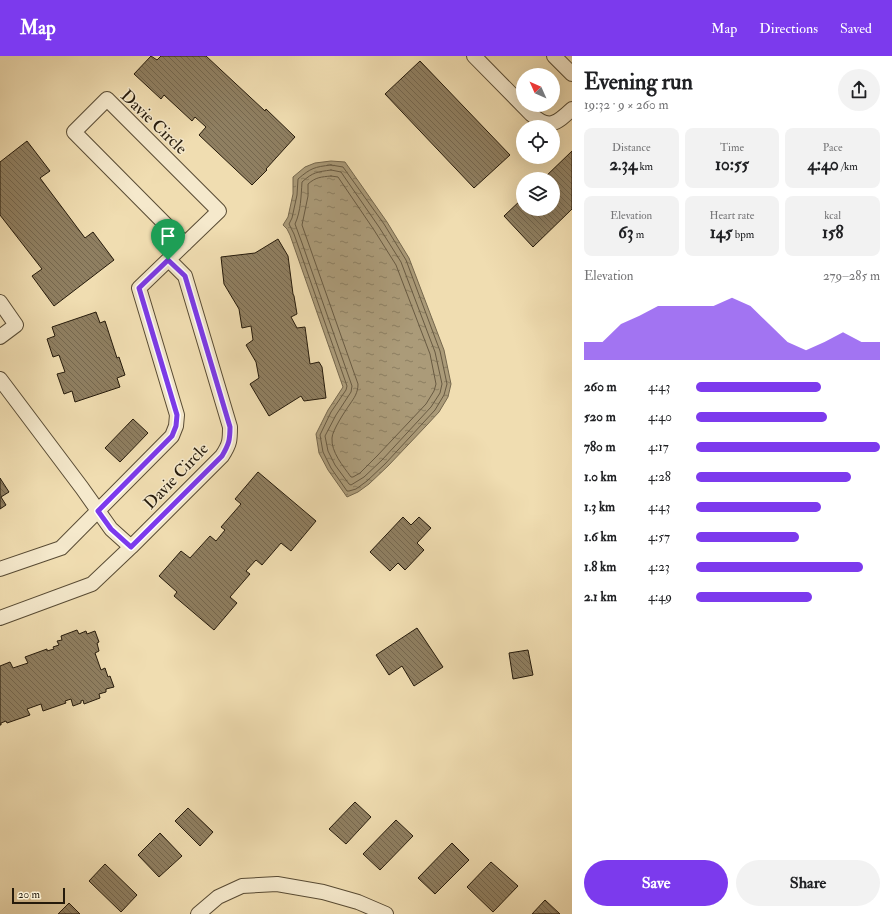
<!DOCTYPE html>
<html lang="en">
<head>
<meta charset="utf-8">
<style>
	body { margin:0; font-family:"IM FELL Double Pica",serif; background:#f2f2f2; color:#202124; height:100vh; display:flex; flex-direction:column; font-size:15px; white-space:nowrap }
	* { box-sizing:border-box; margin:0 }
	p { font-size:13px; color:#757577 }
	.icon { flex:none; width:22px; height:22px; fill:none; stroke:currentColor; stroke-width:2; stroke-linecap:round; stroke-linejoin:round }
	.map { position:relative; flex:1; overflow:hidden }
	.side { display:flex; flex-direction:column; background:#fff; width:320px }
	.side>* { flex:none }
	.needle { width:26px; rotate:315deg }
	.fabs { position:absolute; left:516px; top:12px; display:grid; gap:8px }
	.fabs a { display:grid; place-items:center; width:44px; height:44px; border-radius:50%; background:#fff; box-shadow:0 4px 16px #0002; font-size:20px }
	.scale { position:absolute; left:12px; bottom:10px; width:53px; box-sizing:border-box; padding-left:4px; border:2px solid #251a0b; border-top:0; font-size:11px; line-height:14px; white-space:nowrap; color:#251a0b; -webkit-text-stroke:3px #f5e9cc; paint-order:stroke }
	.pin { position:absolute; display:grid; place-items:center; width:34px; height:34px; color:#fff; margin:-41px -17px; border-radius:50% 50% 50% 0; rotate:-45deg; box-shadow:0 0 4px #0007 }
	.pin .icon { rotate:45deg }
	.round { display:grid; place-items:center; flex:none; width:42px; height:42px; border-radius:21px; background:#f2f2f2 }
	.head { display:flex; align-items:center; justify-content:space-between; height:68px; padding:0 12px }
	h1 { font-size:22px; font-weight:800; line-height:30px }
	.metrics { display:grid; grid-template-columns:repeat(3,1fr); gap:6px; height:68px; padding:4px 12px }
	.metrics div { display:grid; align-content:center; border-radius:8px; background:#f2f2f2; text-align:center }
	.metrics b { font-size:17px; font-weight:800 }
	.metrics small { font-size:11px; font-weight:400 }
	.metrics p { font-size:11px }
	.chart { height:112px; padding:8px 12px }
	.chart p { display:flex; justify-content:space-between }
	.chart svg { width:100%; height:72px; margin-top:4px; fill:#7c3aed; opacity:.7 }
	.action { display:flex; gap:8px; margin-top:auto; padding:8px 12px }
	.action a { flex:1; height:46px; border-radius:24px; background:#7c3aed; color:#fff; font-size:16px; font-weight:800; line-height:46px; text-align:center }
	.action a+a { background:#f2f2f2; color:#202124 }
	ul { padding:0 12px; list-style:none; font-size:13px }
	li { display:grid; grid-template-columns:64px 48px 1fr; align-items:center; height:30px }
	li i { height:10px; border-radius:5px; background:#7c3aed }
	header { display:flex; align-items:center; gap:24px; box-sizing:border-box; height:56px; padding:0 20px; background:#7c3aed; color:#fff }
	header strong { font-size:19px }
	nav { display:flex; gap:22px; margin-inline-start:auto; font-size:14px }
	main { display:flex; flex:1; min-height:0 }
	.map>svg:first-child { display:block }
</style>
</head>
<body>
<header>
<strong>Map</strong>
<nav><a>Map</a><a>Directions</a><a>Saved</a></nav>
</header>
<main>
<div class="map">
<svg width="572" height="858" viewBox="0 0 572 858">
	<defs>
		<pattern id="water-ripples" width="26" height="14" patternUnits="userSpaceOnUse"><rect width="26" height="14" fill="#ab9b79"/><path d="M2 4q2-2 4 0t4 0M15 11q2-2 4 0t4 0" fill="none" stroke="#8b7e61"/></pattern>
		<pattern id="building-back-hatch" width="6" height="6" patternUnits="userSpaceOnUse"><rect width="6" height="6" fill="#8f7f61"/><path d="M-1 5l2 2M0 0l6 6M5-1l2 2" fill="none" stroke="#75674e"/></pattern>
	</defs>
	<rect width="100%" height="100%" fill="#f0ddb1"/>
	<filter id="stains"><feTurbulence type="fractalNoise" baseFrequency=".005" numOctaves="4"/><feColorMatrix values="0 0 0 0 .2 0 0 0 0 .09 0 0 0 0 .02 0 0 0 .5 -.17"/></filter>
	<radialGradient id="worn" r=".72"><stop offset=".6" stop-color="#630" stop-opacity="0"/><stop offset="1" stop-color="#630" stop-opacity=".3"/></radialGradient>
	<!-- water -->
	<path fill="url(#water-ripples)" stroke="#75674d" d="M331 105 345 106 387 166 409 202 444 294 451 328 448 341 439 356 426 370 388 410 369 428 358 436 347 441 328 414 319 397 316 378 328 354 343 331 290 179 287 173 283 169 288 161 293 138V121L305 111 315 107Z"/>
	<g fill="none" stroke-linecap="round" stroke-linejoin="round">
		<!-- shore -->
		<path stroke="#685a42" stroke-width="1" d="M331 109 343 111 384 168 406 204 440 295 447 328 444 339 435 354 423 367 385 408 367 425 356 433 349 435H347L331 412 323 396 320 379 331 356 346 334 347 330 294 178 289 168 292 162 297 139 298 123C311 112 314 111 331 109Z
			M331 114 341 116 379 171 401 206 435 296 442 328 440 337 431 351 382 404 364 421 351 429 349 428 335 409 328 395 325 380 336 359 351 336 352 330 302 187 295 168C301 155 301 140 302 126 313 116 317 116 331 114Z
			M331 120 338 121 374 174 396 209 430 298 436 328 434 335 426 348 377 400 360 417 353 421H351C343 410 331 396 332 382 332 375 345 355 350 348 354 342 358 337 358 328L302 169 308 140V128C316 121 321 121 331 120Z"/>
	</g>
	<!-- building -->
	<path fill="url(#building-back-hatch)" stroke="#251a0b" d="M151 0 157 4 161 0H206L265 55 266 53 295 81 266 113 267 114 252 129 199 79 206 71 195 61 192 65 164 39 161 43 134 18Z
		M420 5 510 99 474 132 385 38Z
		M27 85 50 115 40 122 85 182 93 176 114 204 54 250 32 220 42 213 0 159V106Z
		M572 95V153L533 191 504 160 523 142V153H553V123H543Z
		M278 183 288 200 293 238 294 240 297 258 291 261 297 272 305 271 310 308 319 306 322 311 326 342 304 345 301 340 269 360 250 328 259 322 256 306 246 289 253 284 251 270 242 272 239 253 224 228 221 201 255 197Z
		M96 256 100 267 105 265 117 302 119 301 125 319 117 322 120 331 75 346 72 335 64 338 57 318 65 316 59 299 53 301 47 283 55 280 52 271Z
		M133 363 148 377 120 406 105 392Z
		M258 416 316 465 291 495 281 487 262 509 256 504 246 515 250 518 230 541 237 547 214 574 174 540 177 536 159 520 181 495 190 502 210 480 216 485 225 474 221 471 241 448 235 443Z
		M0 422 9 436 1 441 6 449 0 453Z
		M403 461 411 469 419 461 431 472 417 487 424 494 405 514 398 507 390 515 370 496Z
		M417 572 443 611 414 630 402 610 389 619 376 599Z
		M77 574 79 578 86 575 87 578 95 575 99 586 97 587 99 595 95 597 101 614 105 612 108 621 110 620 114 631 106 633V636L99 638 100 642 84 648 83 644 81 645V647L73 650 71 643 65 645 66 647 43 655 41 648 27 653 30 659 7 667 6 665 1 667V669H0V610L10 606 13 612 28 607 25 601 47 593V595L54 593 53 591 59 589 57 585 62 584 61 580Z
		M528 594 533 619 513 623 509 597Z
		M355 746 371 761 346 788 329 773Z
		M188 752 213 776 200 790 175 765Z
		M396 764 413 780 380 814 363 798Z
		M160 777 182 800 159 821 138 799Z
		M452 787 469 804 435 838 418 822Z
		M491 806 518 830 493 856 467 831Z
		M105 808 137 839 121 856 89 825Z
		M545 844 560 858H532Z
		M69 847 80 858H58Z"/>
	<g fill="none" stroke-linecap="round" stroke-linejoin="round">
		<defs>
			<path id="minor" d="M474 0 531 58C549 74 556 68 572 53
				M554 0 572 18
				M0 246 16 269 0 281
				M0 323 82 432 111 473 131 491
				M0 513 61 492 172 380 176 370 177 359 139 232 219 155 107 43 74 76 185 188
				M0 562 92 528 131 491 222 400C230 388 230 384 230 371L185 220 169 204
				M198 858 218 841 242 830 277 828 323 836 358 846 386 858"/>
		</defs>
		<!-- minor casing -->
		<use href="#minor" stroke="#584b34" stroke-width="16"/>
		<!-- minor -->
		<use href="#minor" stroke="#f5e9cc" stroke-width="14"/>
	</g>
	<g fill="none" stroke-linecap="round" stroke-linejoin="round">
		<defs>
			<path id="route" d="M168 204 185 220 230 371C230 384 229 388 222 400L131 491 111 473 98 455 172 380 176 370 177 359 139 232Z"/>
		</defs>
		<!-- route casing -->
		<use href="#route" stroke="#fff" stroke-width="8"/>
		<!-- route -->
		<use href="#route" stroke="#7c3aed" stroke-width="5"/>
	</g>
	<g text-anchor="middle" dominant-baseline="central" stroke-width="3" stroke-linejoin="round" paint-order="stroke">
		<!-- street labels -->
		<g font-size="17" fill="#251a0b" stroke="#f5e9cc">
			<text transform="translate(154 66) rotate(44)">Davie Circle</text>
			<text transform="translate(176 420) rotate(-46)">Davie Circle</text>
		</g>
	</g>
	<rect width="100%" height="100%" filter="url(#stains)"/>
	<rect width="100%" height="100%" fill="url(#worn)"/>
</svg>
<div class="fabs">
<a><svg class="needle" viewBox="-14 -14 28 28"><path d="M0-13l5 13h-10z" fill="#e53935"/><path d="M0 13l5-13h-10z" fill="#757577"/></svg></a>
<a><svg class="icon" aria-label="locate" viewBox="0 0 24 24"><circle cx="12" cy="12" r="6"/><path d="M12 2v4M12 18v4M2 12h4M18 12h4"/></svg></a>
<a><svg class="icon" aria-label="layers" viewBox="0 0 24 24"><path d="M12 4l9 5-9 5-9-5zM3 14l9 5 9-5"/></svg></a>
</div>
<div class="scale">20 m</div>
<div class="pin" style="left:168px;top:204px;background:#1e9e55"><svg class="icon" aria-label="arrive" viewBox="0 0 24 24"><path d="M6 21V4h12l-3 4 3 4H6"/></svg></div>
</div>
<section class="side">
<div class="head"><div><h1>Evening run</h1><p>19:32 · 9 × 260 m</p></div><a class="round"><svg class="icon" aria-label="share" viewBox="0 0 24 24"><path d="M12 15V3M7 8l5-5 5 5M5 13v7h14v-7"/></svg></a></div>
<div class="metrics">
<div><p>Distance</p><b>2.34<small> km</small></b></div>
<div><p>Time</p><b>10:55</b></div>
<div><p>Pace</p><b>4:40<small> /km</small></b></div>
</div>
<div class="metrics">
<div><p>Elevation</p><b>63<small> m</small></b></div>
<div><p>Heart rate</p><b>145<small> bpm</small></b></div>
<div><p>kcal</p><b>158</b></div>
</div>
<div class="chart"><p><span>Elevation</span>279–285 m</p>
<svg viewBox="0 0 160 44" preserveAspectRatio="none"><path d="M0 44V33L10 33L20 22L30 17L40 11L50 11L60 11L70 11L80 6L90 11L100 22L110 33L120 38L130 33L140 27L150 33L160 33V44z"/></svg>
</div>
<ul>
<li><b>260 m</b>4:43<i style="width:68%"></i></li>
<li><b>520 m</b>4:40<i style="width:71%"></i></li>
<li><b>780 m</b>4:17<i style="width:100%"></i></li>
<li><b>1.0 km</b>4:28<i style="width:84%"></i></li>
<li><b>1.3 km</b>4:43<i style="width:68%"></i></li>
<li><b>1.6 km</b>4:57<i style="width:56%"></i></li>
<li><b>1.8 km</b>4:23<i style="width:91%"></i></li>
<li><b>2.1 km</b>4:49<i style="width:63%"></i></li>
</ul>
<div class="action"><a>Save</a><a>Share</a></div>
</section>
</main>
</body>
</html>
